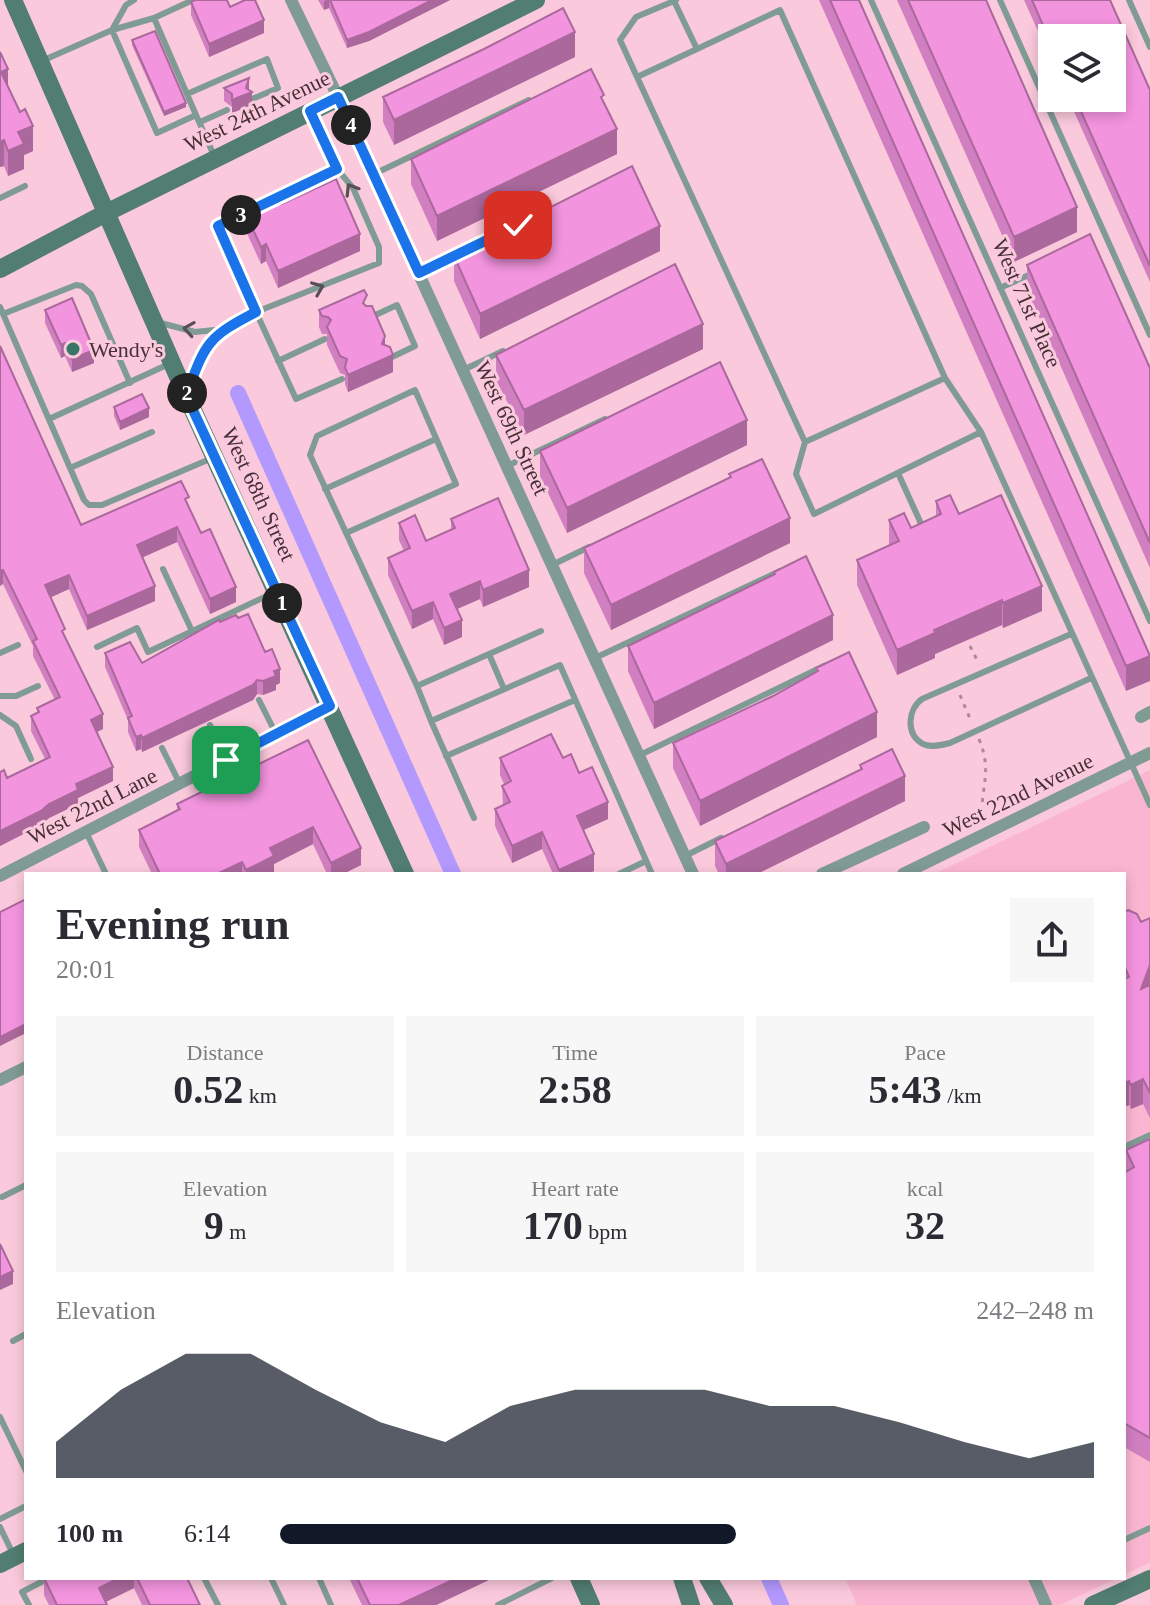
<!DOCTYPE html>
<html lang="en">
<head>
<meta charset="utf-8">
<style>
	body { margin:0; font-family:Georgia,serif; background:#f7f7f7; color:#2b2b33; height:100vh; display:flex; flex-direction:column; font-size:30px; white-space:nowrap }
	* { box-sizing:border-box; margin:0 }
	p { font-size:26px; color:#7c7c81 }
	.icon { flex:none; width:44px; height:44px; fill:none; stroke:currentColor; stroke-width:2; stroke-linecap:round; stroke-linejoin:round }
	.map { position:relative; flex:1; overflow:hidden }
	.panel { position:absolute; left:24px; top:872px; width:1102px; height:708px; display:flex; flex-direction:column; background:#fff; border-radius:0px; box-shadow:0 4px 12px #0003 }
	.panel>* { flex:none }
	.buttons { position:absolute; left:1038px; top:24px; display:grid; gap:16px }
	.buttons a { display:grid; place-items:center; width:88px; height:88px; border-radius:0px; background:#fff; box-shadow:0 4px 12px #0003; font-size:40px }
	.pin { position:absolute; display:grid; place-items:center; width:68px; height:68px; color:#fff; margin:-34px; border-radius:16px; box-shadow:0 4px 12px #0006 }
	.km { position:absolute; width:40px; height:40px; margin:-20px; border-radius:50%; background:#222; color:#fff; font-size:22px; line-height:40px; text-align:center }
	.round { display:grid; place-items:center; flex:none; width:84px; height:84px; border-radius:0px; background:#f7f7f7 }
	.overview { display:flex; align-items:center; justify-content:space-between; height:136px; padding:0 32px }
	h1 { font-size:44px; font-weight:700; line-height:60px }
	.metrics { display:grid; grid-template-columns:repeat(3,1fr); gap:12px; height:136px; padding:8px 32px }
	.metrics div { display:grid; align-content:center; border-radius:0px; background:#f7f7f7; text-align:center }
	.metrics b { font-size:40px; font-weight:700 }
	.metrics small { font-size:22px; font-weight:400 }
	.metrics p { font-size:22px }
	.chart { height:224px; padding:16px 32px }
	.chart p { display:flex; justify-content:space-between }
	.chart svg { width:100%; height:144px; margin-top:8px; fill:#111827; opacity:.7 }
	ul { padding:0 32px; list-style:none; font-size:26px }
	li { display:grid; grid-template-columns:128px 96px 1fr; align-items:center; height:60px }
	li i { height:20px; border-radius:10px; background:#111827 }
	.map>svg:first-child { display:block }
</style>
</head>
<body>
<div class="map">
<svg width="1150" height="1605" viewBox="0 0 1150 1605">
	<rect width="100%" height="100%" fill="#fac9db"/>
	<!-- built -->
	<path fill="#fab6d0" d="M1150 770V1562L1124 1575V874H934Z
		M845 1578H1117L1060 1605H857Z"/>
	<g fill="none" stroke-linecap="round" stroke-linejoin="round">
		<!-- canal -->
		<path stroke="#b398fe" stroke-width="16" d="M238 393 453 874
			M769 1578 781 1605"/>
		<!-- path -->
		<path stroke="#b08997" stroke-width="3" stroke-dasharray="4 6" stroke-linecap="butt" d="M970 646 979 664
			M960 695 971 721
			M979 739C993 773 980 787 982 821"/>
		<!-- lane -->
		<path stroke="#7f9b93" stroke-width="6" d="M134 0 126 5 112 30 154 18 196 115
			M674 0V1L697 49 780 10 945 378 805 442 620 40 636 17 674 1 676 0
			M871 0 1150 621
			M1000 0 1150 335
			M1129 0 1150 47
			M154 18 193 0
			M44 60 112 30 157 133 196 115 215 158
			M637 77 697 49
			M187 94 267 59 278 88 252 99
			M200 122 227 110
			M374 174 529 100
			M0 198 25 186
			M272 200 337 169
			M251 210 218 226 256 312 379 263V247L353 188 337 169 312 114
			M419 273 459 254
			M1000 288 1031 274
			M0 307 84 500 89 505H102L210 459
			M3 314 76 285 82 286 91 294 130 383
			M369 318 397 305 415 346 388 359
			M157 322 195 332 224 329
			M278 361 325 339
			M463 370 503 351
			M945 378 981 432 1150 805
			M188 391 204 348 224 329 256 312 296 399 342 379
			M49 419 169 364
			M805 442 796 474 814 514 981 432
			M507 466 605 419
			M70 468 152 432
			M898 473 923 528
			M325 489 436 439
			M346 533 456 484 415 390 317 436 310 455 417 686
			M552 565 589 547
			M163 569 192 631
			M1071 634 922 699C908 709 905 734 923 744 931 748 942 745 950 743L1091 678
			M97 647 137 628 148 652 273 593
			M0 653 18 645
			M595 658 780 571
			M504 689 489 654 541 631
			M0 696H16L38 686
			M259 700 276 734
			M0 715 16 726 31 759
			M431 721 417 686 489 654
			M210 725 226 760
			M162 748 180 784
			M640 755 824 666
			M446 756 575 700
			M474 818 431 721 560 665 652 874
			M86 832 106 874
			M685 856 721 838
			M619 874 646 861
			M1124 1147 1150 1135
			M2 1197 26 1185
			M13 1341 26 1334
			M0 1417 26 1471
			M0 1519 26 1506
			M0 1527 14 1556
			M1124 1540 1150 1528
			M204 1578 218 1605
			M271 1578 284 1605
			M319 1578 331 1605
			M29 1605 22 1592 49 1578
			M498 1605 552 1578"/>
		<!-- street -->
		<path stroke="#7f9b93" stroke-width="12" d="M291 0 338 97 693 874
			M1141 717 1150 712
			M822 874 924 827
			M903 874 1150 753
			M0 876 330 706
			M0 1080 26 1067
			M1034 1578 1046 1605"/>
		<!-- secondary -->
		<path stroke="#527d71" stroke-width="18" d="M13 0 186 395 405 874
			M0 269 106 213 536 0
			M0 1564 26 1551
			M579 1578 591 1605
			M682 1578 691 1605
			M708 1578 724 1605
			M1093 1605 1150 1579"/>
	</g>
	<!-- wall -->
	<path fill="#d17fc0" d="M318 0H450L369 41 347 48 329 8 324 10Z
		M819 0H859L1150 654 1126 691Z
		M897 0H986L1077 232 1014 262Z
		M1024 0H1110L1150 90V282L1068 98H1112L1052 38V62Z
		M191 2 230 7 264 33 209 57 191 15Z
		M132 40 186 107 164 116 132 45Z
		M0 52 8 87 33 151 24 155V169L8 176 4 166 0 167Z
		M575 57 394 145 383 122V97Z
		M224 88 249 89 252 105 232 113V107L224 101Z
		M604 104 617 154 437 241 411 184V159Z
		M282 204 360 251 278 288 266 261 261 264 245 229V212Z
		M660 251 480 339 454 281V256Z
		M1027 265 1150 368V568L1027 290Z
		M367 306 385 345 393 372 348 392 345 384V375L340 373 327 345V334H322L319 327V310Z
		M45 310 94 363 72 372 65 356 61 358 45 323Z
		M0 346 81 525 189 507 201 533 236 602 210 614 177 542 142 557 155 601 87 630 69 589 51 597 65 638 103 729 96 732 113 781 78 798V804L49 818 41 825 0 846V772L7 778 45 759 31 731V716L37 713V708L55 700 33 656V646L3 584Z
		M703 349 524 435 496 380V355Z
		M114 407 149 417 120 430 114 416Z
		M747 445 567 533 540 476V451Z
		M729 474 790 543 611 630 584 573V548L729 478Z
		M936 501 959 514 1042 611 1003 628 1002 625 935 654V658L897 675 857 585V560L889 546V520L911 528 936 517Z
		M451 519 529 587 483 607 480 599 457 609 462 637 444 645 433 619 412 629 388 575V558L404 551 399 540V523L426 541 451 530Z
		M774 572 833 640 654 729 628 671V646L774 575Z
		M220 622 280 683 276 685V690L263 695 257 694 253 700 142 752 141 749 136 751 128 732V720L105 667V653L142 663Z
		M816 668 877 737 700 826 673 768V743L773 696 816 672Z
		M308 740 361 865 343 874H327L313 844 274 864V874H152L139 847V830L177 810V804Z
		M500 758H563L579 773 608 819 583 830 594 871 588 874H553L542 849 512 863 495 826V809L503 805 502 786 504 784 500 775Z
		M860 765 905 801 757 874H719L715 866V841L860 770Z
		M1124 912 1141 922 1150 918V1118L1143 1104 1131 1109 1129 1105 1124 1107Z
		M1150 1139V1462L1124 1447V1173L1126 1171V1150Z
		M44 1578H187L200 1605H142L134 1588 106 1602 107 1605H49L44 1595Z
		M349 1578H493L436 1605H362Z"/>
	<!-- shaded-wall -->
	<path fill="#aa689c" d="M327 0H329V8L324 10V1Z
		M432 0H450L369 41 347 48V40Z
		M264 20V33L209 57V44Z
		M575 32V57L394 145V120Z
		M8 69V94L1 72Z
		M249 78V91L252 92V105L232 113V100L246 88Z
		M186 103V107L164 116V112Z
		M33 126V151L24 155V169L8 176V151L18 132Z
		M617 129V154L437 241V216Z
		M4 140V166L0 167V142Z
		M1077 207V232L1014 262V237Z
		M660 226V251L480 339V314Z
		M360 234V251L278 288V271Z
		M266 244V261L261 264V247Z
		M703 324V349L524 435V410Z
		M385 336V354L393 355V372L348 392V375L382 344Z
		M65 343V356L61 358V345Z
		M94 350V363L72 372V359Z
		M149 408V417L120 430V422Z
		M747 420V445L567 533V508Z
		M790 518V543L611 630V605Z
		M177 527V542L137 560V545Z
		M3 570V584L0 586V571Z
		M529 570V587L483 607V590Z
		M69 575V589L45 600V585Z
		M480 581V599L450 612V594Z
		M155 586V601L87 630V616Z
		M1042 586V611L1003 628V603Z
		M236 587V602L210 614V599Z
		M1002 600V625L935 654V658L897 675V650L934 630Z
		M433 602V619L412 629V611Z
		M833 615V640L654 729V703Z
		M462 620V637L444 645V628Z
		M1150 656V681L1126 691V666Z
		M280 669V683L276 685V690L263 695V681L274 671Z
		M257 680V694L253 700 142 752V738Z
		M877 712V737L700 826V801Z
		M103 714V729L91 735V720Z
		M141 735V749L136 751V737Z
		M113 767V781L78 798V804L49 818 41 825 0 846V831L49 804 76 784Z
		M905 776V801L757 874H726V864Z
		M608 802V819L577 833V816Z
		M313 827V844L274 864V874H246V870L270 848Z
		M542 832V849L512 863V846Z
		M361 848V865L343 874H331V863Z
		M594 854V871L588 874H559V870Z
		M242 862V874H217Z
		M1150 965V989H1141Z
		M26 1024V1033L0 1046V1037Z
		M1143 1079V1104L1131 1109V1085Z
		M1129 1081V1105L1124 1107V1083Z
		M13 1271V1284L0 1290V1277Z
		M119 1578H134V1588L99 1605V1588Z
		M457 1578H493L436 1605H399Z"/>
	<!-- building -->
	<path fill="#f394df" stroke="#aa689c" stroke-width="2" d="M195 0H227L230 7 245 0H255L264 20 209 44 191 2Z
		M330 0H432L369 32 347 40Z
		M830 0H859L1150 656 1126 666Z
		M908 0H986L1077 207 1014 237Z
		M1032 0H1110L1150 90V266L1075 98H1112V38H1052V46Z
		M563 8 575 32 394 120 383 97 484 49Z
		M155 31 186 103 164 112 132 40Z
		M0 52 8 69 1 72 20 112 25 109 33 126 18 132 24 144 8 151 4 140 0 142Z
		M591 69 604 95 601 97 617 129 437 216 411 159Z
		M249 78 246 88 252 92 232 100V94L224 88Z
		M632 166 660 226 480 314 454 256Z
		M336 179 360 234 278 271 266 244 261 247 245 212 279 197 282 204Z
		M1090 234 1150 368V543L1027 265Z
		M675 264 703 324 524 410 496 355Z
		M364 290 367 295 363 303 366 306H372L385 336 382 344 390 347 393 355 348 375 345 367 347 359 340 356 327 327 331 320 328 317 322 316 319 310Z
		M72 298 94 350 72 359 65 343 61 345 45 310Z
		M0 346 81 525 181 481 189 497 185 499 201 533 210 529 236 587 210 599 177 527 137 545 155 586 87 616 69 575 45 585 65 629 62 631 103 714 91 720 113 767 76 784 78 790 49 804 41 811 0 831V772L4 770 7 778 50 757 31 716 39 712 37 708 60 697 33 641 37 639 3 570 0 571Z
		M720 362 747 420 567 508 540 451Z
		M142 394 149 408 120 422 114 407Z
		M762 459 790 518 611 605 584 548 731 477 729 474Z
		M950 495 959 514 1001 495 1042 586 1003 603 1002 600 934 630 935 633 897 650 857 560 899 541 889 520 904 513 911 528 941 514 936 501Z
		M498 498 529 570 483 590 480 581 450 594 462 620 444 628 433 602 412 611 388 558 410 548 399 523 415 515 426 541 455 528 451 519Z
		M806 556 833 615 654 703 628 646 775 574 774 572Z
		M248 614 265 652 272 649 280 669 274 671 276 676 263 681 257 680 253 685 142 738 141 735 136 737 128 718 132 716 105 653 130 642 142 663 219 620 220 622 236 615 238 618Z
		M849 652 877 712 700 801 673 743 773 696 818 671 816 668Z
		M551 734 563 758 571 754 579 773 592 767 608 802 577 816 594 854 559 870 542 832 512 846 495 809 510 802 502 786 511 781 500 758Z
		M308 740 361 848 331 863 313 827 270 848 274 856 246 870 242 862 217 874H160L139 830 180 809 177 804Z
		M892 749 905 776 726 864 715 841 862 769 860 765Z
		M26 899V1024L0 1037V912Z
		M1128 910 1137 914 1141 922 1150 918V965L1141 989 1150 985V1093L1143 1079 1131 1085 1129 1081 1124 1083V979L1129 977 1124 965V912Z
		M1150 1139V1438L1124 1423V1173L1134 1167 1126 1150Z
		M0 1244 13 1271 0 1277Z
		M44 1578H119L99 1588 107 1605H57Z
		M137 1578H187L200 1605H150Z
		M357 1578H457L399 1605H370Z"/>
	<!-- one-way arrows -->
	<defs><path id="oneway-chevron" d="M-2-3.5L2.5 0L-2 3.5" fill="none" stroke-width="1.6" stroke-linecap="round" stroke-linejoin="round" transform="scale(2)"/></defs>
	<g stroke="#584f53">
		<use href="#oneway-chevron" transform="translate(351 189) rotate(-122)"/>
		<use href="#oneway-chevron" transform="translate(318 288) rotate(-22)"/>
		<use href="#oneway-chevron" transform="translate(189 329) rotate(-171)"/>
	</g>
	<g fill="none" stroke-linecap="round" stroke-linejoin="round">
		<defs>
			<path id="route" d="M226 760 330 706 186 395C206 343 206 338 256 312L218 226 337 169 310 111 338 97 419 273 518 225"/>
		</defs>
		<!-- route casing -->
		<use href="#route" stroke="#fff" stroke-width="16"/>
		<!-- route -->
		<use href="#route" stroke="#1a73e8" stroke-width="10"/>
	</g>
	<!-- markers -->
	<circle fill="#357666" stroke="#fac9db" stroke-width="3" cx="73" cy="349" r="8"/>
	<g text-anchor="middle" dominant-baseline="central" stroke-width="6" stroke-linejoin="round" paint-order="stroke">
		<!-- street labels -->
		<g font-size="22" fill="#472f38" stroke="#fac9db">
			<text transform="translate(257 111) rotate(-26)">West 24th Avenue</text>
			<text transform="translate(1027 303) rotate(66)">West 71st Place</text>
			<text transform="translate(512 428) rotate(65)">West 69th Street</text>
			<text transform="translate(259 494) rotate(65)">West 68th Street</text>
			<text transform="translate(1018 795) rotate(-26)">West 22nd Avenue</text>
			<text transform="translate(92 806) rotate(-27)">West 22nd Lane</text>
		</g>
		<!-- poi labels -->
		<g font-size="22" fill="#472f38" stroke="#fac9db" text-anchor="start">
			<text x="89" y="349">Wendy's</text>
		</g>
	</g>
</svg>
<div class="buttons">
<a><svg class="icon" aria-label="layers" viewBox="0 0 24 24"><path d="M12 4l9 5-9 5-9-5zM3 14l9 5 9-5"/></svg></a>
</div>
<div class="pin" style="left:226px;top:760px;background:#1e9e55"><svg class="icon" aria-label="arrive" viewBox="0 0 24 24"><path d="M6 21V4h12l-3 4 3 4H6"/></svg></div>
<div class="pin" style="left:518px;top:225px;background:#d93025"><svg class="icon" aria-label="check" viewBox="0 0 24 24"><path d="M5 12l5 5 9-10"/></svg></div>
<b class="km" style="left:282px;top:603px">1</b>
<b class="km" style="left:187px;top:393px">2</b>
<b class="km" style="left:241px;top:215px">3</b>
<b class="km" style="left:351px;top:125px">4</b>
<section class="panel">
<div class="overview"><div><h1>Evening run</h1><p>20:01</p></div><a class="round"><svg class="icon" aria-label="share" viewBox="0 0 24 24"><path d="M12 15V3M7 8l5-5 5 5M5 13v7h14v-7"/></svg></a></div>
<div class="metrics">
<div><p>Distance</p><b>0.52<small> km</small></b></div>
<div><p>Time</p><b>2:58</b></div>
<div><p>Pace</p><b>5:43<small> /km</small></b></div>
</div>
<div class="metrics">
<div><p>Elevation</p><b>9<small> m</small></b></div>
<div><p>Heart rate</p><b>170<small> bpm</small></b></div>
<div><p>kcal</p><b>32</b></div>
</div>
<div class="chart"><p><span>Elevation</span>242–248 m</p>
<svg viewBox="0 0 160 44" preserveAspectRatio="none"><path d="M0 44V33L10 17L20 6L30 6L40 17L50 27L60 33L70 22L80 17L90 17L100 17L110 22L120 22L130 27L140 33L150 38L160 33V44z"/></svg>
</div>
<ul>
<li><b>100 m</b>6:14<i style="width:56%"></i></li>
</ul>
</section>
</div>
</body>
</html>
